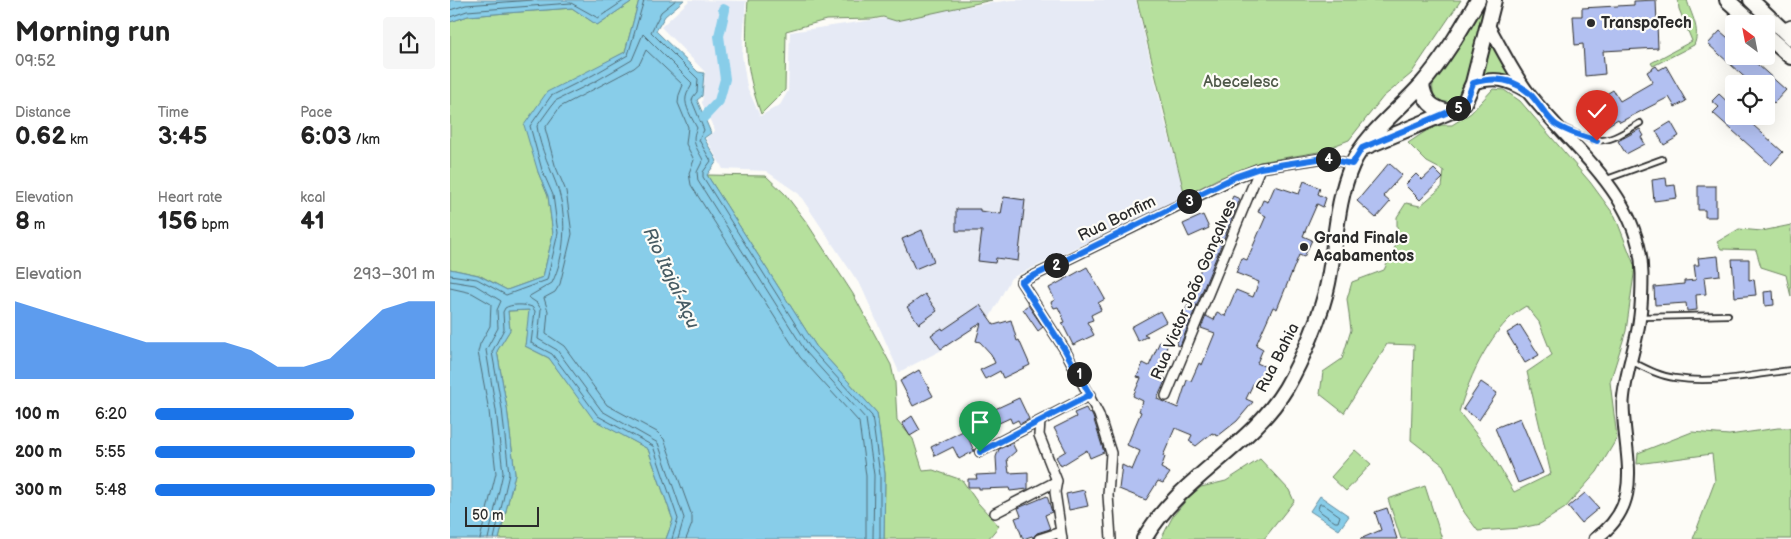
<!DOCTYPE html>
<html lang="en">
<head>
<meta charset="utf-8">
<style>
	body { margin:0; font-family:"Balsamiq Sans",sans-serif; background:#f6f6f6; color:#222; height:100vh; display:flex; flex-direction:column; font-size:19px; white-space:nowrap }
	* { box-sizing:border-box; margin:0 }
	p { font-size:16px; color:#767676 }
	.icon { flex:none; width:28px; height:28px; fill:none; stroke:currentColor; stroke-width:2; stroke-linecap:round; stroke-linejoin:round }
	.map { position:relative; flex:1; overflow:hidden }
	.panel { display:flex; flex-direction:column; background:#fff; width:450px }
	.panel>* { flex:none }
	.needle { width:32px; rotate:328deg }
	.controls { position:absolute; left:1275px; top:15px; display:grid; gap:10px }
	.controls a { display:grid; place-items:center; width:50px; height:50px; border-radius:5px; background:#fff; box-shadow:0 5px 20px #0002; font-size:25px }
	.scale { position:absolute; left:15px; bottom:12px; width:74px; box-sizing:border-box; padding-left:5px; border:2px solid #2b2b2b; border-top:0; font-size:14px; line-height:18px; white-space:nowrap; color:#2b2b2b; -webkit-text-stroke:4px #fdfcf7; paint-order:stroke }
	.pin { position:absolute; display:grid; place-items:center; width:42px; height:42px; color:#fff; margin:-51px -21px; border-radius:50% 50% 50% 0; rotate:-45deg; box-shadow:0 0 5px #0007 }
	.pin .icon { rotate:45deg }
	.km { position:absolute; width:25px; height:25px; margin:-12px; border-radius:50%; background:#222; color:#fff; font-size:14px; line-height:25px; text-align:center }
	.round { display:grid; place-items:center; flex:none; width:52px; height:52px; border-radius:5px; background:#f6f6f6 }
	.overview { display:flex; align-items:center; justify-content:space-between; height:85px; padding:0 15px }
	h1 { font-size:28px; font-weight:600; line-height:38px }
	.figures { display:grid; grid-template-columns:repeat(3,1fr); gap:8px; height:85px; padding:5px 15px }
	.figures div { display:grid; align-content:center }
	.figures b { font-size:25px; font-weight:600 }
	.figures small { font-size:14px; font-weight:400 }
	.figures p { font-size:14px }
	.chart { height:140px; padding:10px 15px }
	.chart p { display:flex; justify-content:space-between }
	.chart svg { width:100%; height:90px; margin-top:5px; fill:#1a73e8; opacity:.7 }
	ul { padding:0 15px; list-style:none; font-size:16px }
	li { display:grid; grid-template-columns:80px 60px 1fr; align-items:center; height:38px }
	li i { height:12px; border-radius:6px; background:#1a73e8 }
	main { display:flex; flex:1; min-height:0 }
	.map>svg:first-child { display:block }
</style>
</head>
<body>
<main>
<section class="panel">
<div class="overview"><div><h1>Morning run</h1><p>09:52</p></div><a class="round"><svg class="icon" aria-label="share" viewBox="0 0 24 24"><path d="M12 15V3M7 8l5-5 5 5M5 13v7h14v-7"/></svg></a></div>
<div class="figures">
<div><p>Distance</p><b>0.62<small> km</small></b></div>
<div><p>Time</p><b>3:45</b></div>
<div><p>Pace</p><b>6:03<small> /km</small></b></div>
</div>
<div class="figures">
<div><p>Elevation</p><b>8<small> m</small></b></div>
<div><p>Heart rate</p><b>156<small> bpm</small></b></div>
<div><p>kcal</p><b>41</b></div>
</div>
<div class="chart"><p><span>Elevation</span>293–301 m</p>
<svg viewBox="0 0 160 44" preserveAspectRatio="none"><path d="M0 44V6L10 10L20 14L30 18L40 22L50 26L60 26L70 26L80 26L90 30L100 38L110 38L120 34L130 22L140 10L150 6L160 6V44z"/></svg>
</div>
<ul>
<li><b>100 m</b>6:20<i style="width:71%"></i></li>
<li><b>200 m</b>5:55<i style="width:93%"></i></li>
<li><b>300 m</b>5:48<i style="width:100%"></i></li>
</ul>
</section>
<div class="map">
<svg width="1341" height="539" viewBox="0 0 1341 539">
	<rect width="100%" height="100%" fill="#fdfcf7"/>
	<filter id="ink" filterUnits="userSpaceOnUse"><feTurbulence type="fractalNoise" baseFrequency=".02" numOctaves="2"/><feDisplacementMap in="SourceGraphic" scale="10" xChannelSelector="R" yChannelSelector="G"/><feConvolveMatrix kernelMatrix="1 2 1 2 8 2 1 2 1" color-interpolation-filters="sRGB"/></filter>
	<g filter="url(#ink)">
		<!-- built -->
		<path fill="#e6eaf5" d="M240 0 296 1 292 55 297 87 310 116 330 105 338 91 340 32 561 0H686L713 114 735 196 561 278 540 317 490 351 449 372 412 288 349 194 316 171 273 169 256 138 265 131 252 103 255 72 211 27Z"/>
		<!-- green -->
		<path fill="#b6e09d" stroke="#708664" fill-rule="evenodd" d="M184 0H189L175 52 141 71 88 172 98 196 103 234 93 277 57 290 29 275 0 269V22L18 16 122 8 147 25Z
			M298 0H542L446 21 433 17 422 19 376 20 336 31 335 90 311 114C295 69 295 46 298 0Z
			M687 0H1011L961 74 933 97 899 140 868 152 810 162 767 179 735 196Z
			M1037 0 1015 83 1009 94 1001 102C988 103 981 97 983 83Z
			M1228 0H1237C1241 15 1251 29 1244 45L1203 66 1201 63 1242 41 1229 9Z
			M1039 42 1064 77C1053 73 1044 71 1033 74Z
			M1043 89 1054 90 1070 101 1140 182 1165 216 1185 267 1176 331 1160 382 1167 438 1147 472 1115 508 1090 524 1071 528 1028 531 1014 512 993 465 961 440 964 345 937 344 894 413 870 394 873 372 892 359 901 330 897 299 902 282 934 270 947 243V217L956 203 970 206 992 187 994 171 977 162 958 143 979 129 992 125H1002L1021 113ZM1076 306 1089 322 1102 355 1077 372 1101 474 1064 492 1041 453 1009 412C1019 377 1043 324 1076 306Z
			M257 175 316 176 335 194 357 223 403 294 441 365 445 383 447 420 463 439 473 471 483 470 512 480 528 503 549 526 538 539H434L435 474 427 413 366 346Z
			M1341 225V297L1336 275 1311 267 1306 250 1271 249 1267 242 1289 229 1312 231Z
			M80 310 75 346 99 358 145 420 198 449 223 520 216 539H49L65 474 57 408 47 351 60 330 58 311Z
			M1328 428H1341V539H1243L1265 481 1262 454 1187 464 1188 453 1242 432 1279 435Z
			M905 450 921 464 896 491 881 477Z
			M810 459 839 490 844 501 814 539H711L723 516 738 498 751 487 776 481Z
			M975 486 992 539H951L938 499Z"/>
		<!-- water -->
		<path fill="#88cde9" stroke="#638c9d" d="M0 0H184L147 25 122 8 18 16 0 22Z
			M189 0H234L215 16 206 31 248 72 254 73 252 96 247 100 261 133 254 138 267 161 257 175 366 346 427 413 435 474 434 539H216L223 520 198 449 144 420 99 358 75 346 79 310 58 311 60 330 47 351 57 408 65 474 49 539H0V269L28 275 57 290 93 277 103 234 98 196 88 172 74 125 97 92 175 52Z
			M870 496 899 516 889 530 860 511Z"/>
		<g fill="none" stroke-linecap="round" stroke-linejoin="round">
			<!-- shore -->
			<path stroke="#506c77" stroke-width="1" d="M226 0 211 12 201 32 248 79 247 92 243 97 242 101 254 130 249 140 261 161 253 172V177L361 349 422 416 430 475V539
				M0 10 16 5 82 0
				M0 17 17 11 121 3 148 18 175 0
				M0 275 27 279 56 295 97 280 108 233 103 195 92 170 80 126 101 96 143 75 178 55 194 0
				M0 281 25 285 51 301 47 310 48 328 36 350 46 410 53 473 38 539
				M0 288 22 293 41 304 40 326 30 344 28 352 39 411 46 473 30 539
				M870 504H873L890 516 888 522H885L868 510Z
				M44 539 59 474 52 409 42 352 54 329 53 312 55 308C61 304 75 304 82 307L85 311 81 343 102 354 148 416 203 446 228 519 222 539
				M228 539 234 518 208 443 152 411 107 350 88 339 91 309 87 303 78 297 102 283C115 256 117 221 109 192 102 170 90 150 87 126L105 101 146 81 182 60 193 34 242 83C241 89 237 91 236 97 234 106 243 120 247 128 240 141 247 148 253 160L247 172 248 181 356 352 416 419 424 475 423 539
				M236 539 242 524V516L214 439 207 432 157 405 114 346 96 334 98 311 94 298 105 292 110 284 122 234 116 191 105 165 95 128 110 107 184 68 190 63 196 50 233 85 229 95 228 103 238 127 236 144 244 160 239 173 241 185 350 357 409 422 416 476V539"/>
			<!-- canal -->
			<path stroke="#88cde9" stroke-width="10" d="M254 117 269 101 275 79 269 36 275 10 273 9"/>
		</g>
		<!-- building -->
		<path fill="#b2c0f1" stroke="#2b2b2b" d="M1206 0 1208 48 1153 51 1155 74 1135 76 1133 44 1125 45 1123 16H1132V8L1184 5V1Z
			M1270 31 1284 43V56H1298L1336 90 1324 103 1316 96V84H1302L1258 44Z
			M1206 66 1209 70 1216 66 1236 101 1225 107 1219 97 1170 122 1168 119 1147 132 1136 113 1145 108 1142 103 1163 90 1170 101 1203 82 1197 72Z
			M1269 94 1284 108V116H1293L1333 152 1321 165 1263 113 1269 107 1262 101Z
			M1221 122 1229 136 1214 145 1206 131Z
			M1190 129 1194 136 1191 137 1195 144 1176 154 1168 141Z
			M939 163 952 175 933 196 940 202 926 218 907 201Z
			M984 169 993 178 970 200 955 185 966 174 972 180Z
			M1216 178 1217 186 1225 185 1227 198 1204 201 1202 180Z
			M854 181 870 188 868 194 876 198 873 207 867 204 853 236 862 240 854 257 849 255 827 309 823 307 806 345 813 349 807 363 818 368 810 385 804 382 796 399 803 402 787 421 768 436 762 433 746 446 739 441 742 435 725 428 713 456 715 457 711 468 720 473 713 483 708 481 696 500 669 489 672 465 682 470 690 451 677 445 691 412 689 411 693 401 683 396 691 378 687 377 693 363 699 366 710 341 718 344 706 374 716 379 707 399 728 408 737 380 741 381 749 363 752 365 765 333 751 328 756 316 764 320 767 312 775 316 786 290 803 297 809 282 786 273 792 258 797 260 816 216 808 212 813 200 818 202 825 186 849 194Z
			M1248 186H1266V217H1255V210H1248Z
			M783 196 790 199 730 346 726 345 731 333 724 330 738 305 745 290 742 289Z
			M554 197 575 200 568 261 546 258 545 263 528 261 532 231H506V209H530V211L551 214Z
			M753 215 759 228 739 237 733 224Z
			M472 230 484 261 465 269 452 239Z
			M1268 256 1270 275 1254 277 1256 294 1246 295 1247 310 1237 311 1236 303 1205 305 1204 287 1234 284V281L1246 280 1244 265H1249L1248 258Z
			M1282 259H1299V280L1304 279 1306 295 1285 297Z
			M637 267 655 299 648 303 651 310 641 315 643 320 637 322 644 335 623 345 612 323 615 322 608 307 604 308 601 302 605 300 599 288Z
			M1323 291 1324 305 1315 306 1314 292Z
			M475 294 487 311 469 324 457 307Z
			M530 305 544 325 561 320 567 341 569 340 580 365 553 378 550 371 535 379 530 370 545 363 541 354 530 342 526 341 531 323 491 349 481 335 492 328 493 330Z
			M578 305 593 327 588 331 573 309Z
			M710 311 716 322 694 334 698 336 688 341 681 327Z
			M1070 325 1089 355 1075 363 1057 333Z
			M469 370 483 396 463 406 450 381Z
			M1031 382 1047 393 1029 420 1013 409Z
			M569 398 579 419 570 424 568 420 562 423 560 418 549 423 543 410Z
			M636 408 639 414 641 413 643 417 654 452 640 458 637 450 611 466 606 457 616 451 604 428 626 417 624 413Z
			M462 416 470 430 460 436 452 423Z
			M1070 418 1093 473 1068 483 1045 428Z
			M515 430 524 451 509 459 503 447 485 456 481 447Z
			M562 443 566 451 557 459 559 473 578 472V489L560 491 559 488 529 489V487H518V479H527L526 475 547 474 546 457 549 449Z
			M634 490 638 506 619 510 616 494Z
			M1135 493 1149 508 1131 523 1118 507Z
			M597 496 602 512 595 515 600 529 587 533 583 538 582 536 573 539 565 518 571 516 568 508Z
			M937 508 947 539H910L931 530 925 512Z"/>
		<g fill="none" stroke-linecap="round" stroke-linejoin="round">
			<defs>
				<path id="service" d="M1116 129C1152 147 1158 142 1190 123
					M1157 179 1212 159
					M1192 317 1278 315
					M1181 361C1195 368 1209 376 1225 378 1263 384 1303 375 1341 370"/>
				<path id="minor" d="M1332 29 1341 25
					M716 396 810 168
					M590 421 589 435 607 481 605 492 612 539
					M530 452 640 395
					M545 513 607 481
					M589 539 611 532
					M661 539 658 495 661 453 649 415 615 350 571 282 787 177 810 168 874 158 902 164"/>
				<path id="tertiary" d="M1037 23C1051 47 1063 73 1080 95 1124 150 1191 197 1192 274 1192 288 1192 302 1190 316 1187 345 1175 372 1173 402 1173 454 1197 503 1145 539
					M1023 83C1046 77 1056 79 1076 91"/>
				<path id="primary" d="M1277 0 1304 24
					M1301 0 1341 38
					M1316 35 1341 57
					M972 84C974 101 982 109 999 112
					M915 147 999 112 1014 103 1023 83 1044 0
					M694 539C730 477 800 448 836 388 852 360 872 314 878 283 886 244 886 201 902 165 915 135 950 109 971 85 994 59 1011 29 1028 0"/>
			</defs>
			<!-- service casing -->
			<use href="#service" stroke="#2b2b2b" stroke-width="8"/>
			<!-- minor casing -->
			<use href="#minor" stroke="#2b2b2b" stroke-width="12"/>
			<!-- tertiary casing -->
			<use href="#tertiary" stroke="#2b2b2b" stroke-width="15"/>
			<!-- primary casing -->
			<use href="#primary" stroke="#2b2b2b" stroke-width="18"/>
			<!-- service -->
			<use href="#service" stroke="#fdfcf7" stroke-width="4.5"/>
			<!-- minor -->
			<use href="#minor" stroke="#fdfcf7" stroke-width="9"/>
			<!-- tertiary -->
			<use href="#tertiary" stroke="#fdfcf7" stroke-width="11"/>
			<!-- primary -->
			<use href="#primary" stroke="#fdfcf7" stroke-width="14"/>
		</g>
	</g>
	<g fill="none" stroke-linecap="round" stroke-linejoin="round" filter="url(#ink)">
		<defs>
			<path id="route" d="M530 452 640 395 615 350 571 282 787 176 810 168 874 158 902 164 912 148 1008 108 1018 97 1023 83C1043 77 1062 78 1078 92 1088 101 1094 114 1104 123 1115 132 1133 136 1147 141"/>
		</defs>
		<!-- route casing -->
		<use href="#route" stroke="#fff" stroke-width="10"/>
		<!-- route -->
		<use href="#route" stroke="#1a73e8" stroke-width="6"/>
	</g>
	<!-- markers -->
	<g fill="#2b2b2b" stroke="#fdfcf7" stroke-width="2">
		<circle cx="1141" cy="23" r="5"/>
		<circle cx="854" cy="247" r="5"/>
	</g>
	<g text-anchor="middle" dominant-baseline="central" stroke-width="4.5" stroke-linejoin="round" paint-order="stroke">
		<!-- poi labels -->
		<g font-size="16" font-weight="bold" fill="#2b2b2b" stroke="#fdfcf7" text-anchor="start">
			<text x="1151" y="23">TranspoTech</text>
			<text x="864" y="238">Grand Finale<tspan x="864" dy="18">Acabamentos</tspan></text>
		</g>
		<!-- park labels -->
		<g font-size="16" fill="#4e5848" stroke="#fdfcf7">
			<text x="791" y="82">Abecelesc</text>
		</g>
		<!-- street labels -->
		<g font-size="16" fill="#2b2b2b" stroke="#fdfcf7">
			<text transform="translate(667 219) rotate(-26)">Rua Bonfim</text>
			<text transform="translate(744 290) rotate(-67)">Rua Victor João Gonçalves</text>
			<text transform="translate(828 358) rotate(-63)">Rua Bahia</text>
		</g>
		<!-- water labels -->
		<g font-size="18" font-style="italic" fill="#475c64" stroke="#fdfcf7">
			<text transform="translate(221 278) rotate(65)">Rio Itajaí-Açu</text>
		</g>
	</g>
</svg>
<div class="controls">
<a><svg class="needle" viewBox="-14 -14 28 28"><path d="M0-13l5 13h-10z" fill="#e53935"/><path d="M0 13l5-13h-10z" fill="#767676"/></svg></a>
<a><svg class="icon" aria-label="locate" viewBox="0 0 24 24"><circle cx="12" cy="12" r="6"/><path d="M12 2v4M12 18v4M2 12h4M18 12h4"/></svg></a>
</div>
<div class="scale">50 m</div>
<div class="pin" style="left:530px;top:452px;background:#1e9e55"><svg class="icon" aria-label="arrive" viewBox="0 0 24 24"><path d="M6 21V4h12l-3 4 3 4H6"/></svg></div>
<div class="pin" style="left:1147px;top:141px;background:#d93025"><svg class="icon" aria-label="check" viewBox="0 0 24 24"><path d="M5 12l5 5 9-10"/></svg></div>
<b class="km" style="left:629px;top:374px">1</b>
<b class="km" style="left:606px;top:265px">2</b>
<b class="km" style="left:739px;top:201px">3</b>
<b class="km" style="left:878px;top:159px">4</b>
<b class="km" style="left:1008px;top:108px">5</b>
</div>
</main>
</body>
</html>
